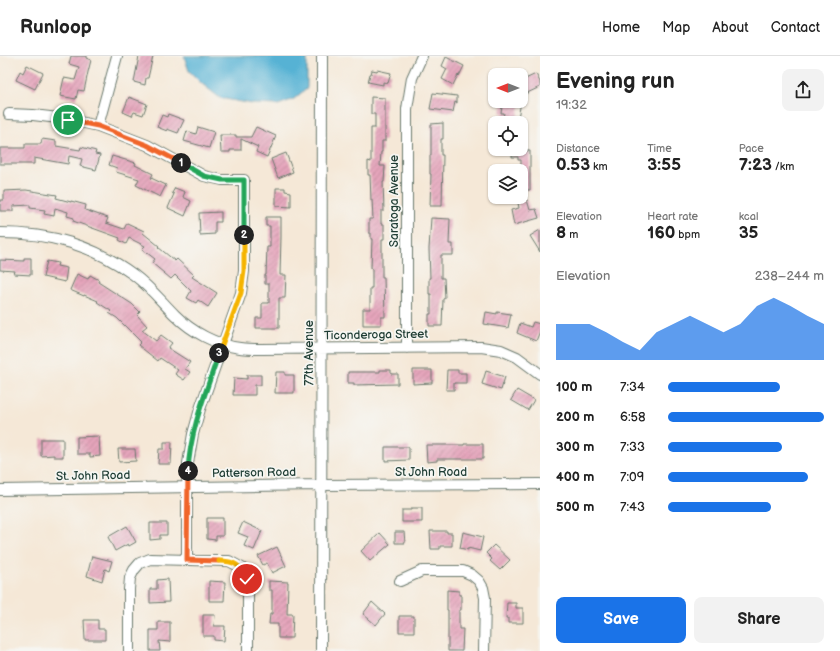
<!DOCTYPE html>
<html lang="en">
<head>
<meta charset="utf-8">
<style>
	body { margin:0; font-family:"Balsamiq Sans",sans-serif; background:#f2f2f2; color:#222; height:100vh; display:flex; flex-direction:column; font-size:15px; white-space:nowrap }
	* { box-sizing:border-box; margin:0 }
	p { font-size:13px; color:#767676 }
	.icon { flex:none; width:22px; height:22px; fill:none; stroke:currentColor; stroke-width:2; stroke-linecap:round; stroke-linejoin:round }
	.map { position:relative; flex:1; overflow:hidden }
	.panel { display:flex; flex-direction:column; background:#fff; width:300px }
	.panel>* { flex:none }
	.needle { width:26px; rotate:270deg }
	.buttons { position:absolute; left:488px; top:12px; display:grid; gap:8px }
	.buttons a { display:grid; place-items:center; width:40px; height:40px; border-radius:8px; background:#fff; box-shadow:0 1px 3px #0004; font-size:20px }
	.pin { position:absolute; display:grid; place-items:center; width:34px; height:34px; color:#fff; margin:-17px; border:2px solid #fff; border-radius:50%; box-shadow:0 1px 4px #0007 }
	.km { position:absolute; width:20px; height:20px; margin:-10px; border-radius:50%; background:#222; color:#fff; font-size:11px; line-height:20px; text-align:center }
	.round { display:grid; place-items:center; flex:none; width:42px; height:42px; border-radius:8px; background:#f2f2f2 }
	.head { display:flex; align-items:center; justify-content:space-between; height:68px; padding:0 16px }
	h1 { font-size:22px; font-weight:700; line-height:30px }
	.stats { display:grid; grid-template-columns:repeat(3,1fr); gap:6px; height:68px; padding:4px 16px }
	.stats div { display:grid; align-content:center }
	.stats b { font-size:17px; font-weight:700 }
	.stats small { font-size:11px; font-weight:400 }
	.stats p { font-size:11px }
	.chart { height:112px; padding:8px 16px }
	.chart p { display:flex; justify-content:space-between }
	.chart svg { width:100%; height:72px; margin-top:4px; fill:#1a73e8; opacity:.7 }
	.button { display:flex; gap:8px; margin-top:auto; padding:8px 16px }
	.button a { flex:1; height:46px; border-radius:8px; background:#1a73e8; color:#fff; font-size:16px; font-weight:700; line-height:46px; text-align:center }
	.button a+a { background:#f2f2f2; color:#222 }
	ul { padding:0 16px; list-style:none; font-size:13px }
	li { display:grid; grid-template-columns:64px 48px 1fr; align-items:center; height:30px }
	li i { height:10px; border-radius:5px; background:#1a73e8 }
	header { display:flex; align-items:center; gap:24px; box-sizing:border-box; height:56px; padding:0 20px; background:#fff; border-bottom:1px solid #e0e0e0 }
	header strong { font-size:19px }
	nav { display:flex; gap:22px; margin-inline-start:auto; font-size:14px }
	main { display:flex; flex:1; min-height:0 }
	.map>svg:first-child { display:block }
</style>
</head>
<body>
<header>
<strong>Runloop</strong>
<nav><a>Home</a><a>Map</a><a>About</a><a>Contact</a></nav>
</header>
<main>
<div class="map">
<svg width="540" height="595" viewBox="0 0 540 595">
	<defs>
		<pattern id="building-hatch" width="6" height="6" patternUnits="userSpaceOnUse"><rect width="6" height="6" fill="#e5a4bb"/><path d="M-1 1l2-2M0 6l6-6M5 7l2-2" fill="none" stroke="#b98799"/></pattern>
	</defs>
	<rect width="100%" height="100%" fill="#f6f6f2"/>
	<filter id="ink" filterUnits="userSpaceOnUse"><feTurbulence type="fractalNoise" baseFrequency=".025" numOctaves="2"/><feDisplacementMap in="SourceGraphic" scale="8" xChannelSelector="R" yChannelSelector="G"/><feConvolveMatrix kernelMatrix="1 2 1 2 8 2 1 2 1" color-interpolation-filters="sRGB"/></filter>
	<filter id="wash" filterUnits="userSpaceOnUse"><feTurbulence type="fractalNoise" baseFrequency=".012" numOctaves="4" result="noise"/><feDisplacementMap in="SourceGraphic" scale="16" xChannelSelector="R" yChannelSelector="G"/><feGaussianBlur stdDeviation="0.9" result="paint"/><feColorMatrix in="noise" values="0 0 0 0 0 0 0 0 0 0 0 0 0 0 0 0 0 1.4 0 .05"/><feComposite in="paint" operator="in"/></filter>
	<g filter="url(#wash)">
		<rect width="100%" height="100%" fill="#f5e8d7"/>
		<!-- water -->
		<path fill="#56b2d4" stroke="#3a7884" d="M184 0H307V32L294 43 278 49 253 48 220 42 201 27 189 15Z"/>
		<g id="blocks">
			<!-- building -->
			<path fill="url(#building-hatch)" d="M71 0H86V2L91 4 88 16 84 35 78 34 76 43 60 40 64 22 75 24 79 11 69 8Z
				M139 0H153L148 22H146L145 29 134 26Z
				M446 1 464 10 459 20 458 19 453 29 442 23 447 13 442 10Z
				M27 9 43 17 35 33 16 24 20 15 23 17Z
				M372 14 377 15V14L391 17 388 27 383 26V29L368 26 370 18H371Z
				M536 18 540 26V31L525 38 521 30V25Z
				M433 37 457 40V47L455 46 453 56 430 53Z
				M129 41 147 48 143 59 134 56 132 60 123 56Z
				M371 41 385 42V85H382V96H381L380 110H385L384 126H383L384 155H381V168H384V183H382V221H384L385 261H381V269H363V253H370V232H372V212H371L372 183H371V177H369V163H373L372 144H371L370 119H368V105L371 106V72H375V58H371Z
				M503 45H516L521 46 517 67H502L504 57H501Z
				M168 58 184 64 178 77 167 73V75L157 71 162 59 167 61Z
				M443 67V83H441V99H443L442 150H430L431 118H430V99H431V68Z
				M198 71 214 76 209 92 184 85 187 75 196 78Z
				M256 71 276 80 267 101 256 96 258 91 241 83V94H230V96H221L220 79H236V81H251Z
				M42 83 56 85V90L80 94 81 91 96 95 95 98 100 99 96 114 80 110 82 103 69 100 68 108 34 102V108H0V92H25V88H41Z
				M512 93H527V95H530V134H521V104H518V101H512Z
				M286 97 293 116 278 122 271 103Z
				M112 100 136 107 135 109 153 118 151 122 166 129 160 141 136 129 139 123 116 116 117 112 109 109Z
				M175 132 185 136 183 141 191 145 185 160 168 152 174 138 172 137Z
				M276 132H285V135L291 136V151L276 150Z
				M26 134 57 139 56 142 71 146V145L86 149 85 154 108 162 106 167 124 173 127 167 144 175 143 177 159 190 158 191 175 205 177 203 194 219 192 221 217 237 208 251 198 244 196 247 187 242 191 235 175 219 171 223 164 217 152 207 155 203 142 193 145 190 129 182 126 188 119 184 120 182 73 165 74 162 67 160 68 156 55 152 54 160 44 158 45 154 30 152V149L13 150V155H0V144H4V135Z
				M527 144 530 154 536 153 539 162 514 169 511 154 519 152 518 147Z
				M221 156V166H215V178L200 179 199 157Z
				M266 161H281V181L280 219H286L285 242H279V272H256V262H262V247H269V228H265V219H266L267 191H270V170H266Z
				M431 162 450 163 449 188H453V199H441V222H444L445 242 443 243 442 270H429V258H431V238H429V222H430L429 193Z
				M540 174V196L530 180Z
				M24 202H31V219L14 218 15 215 0 214V204L24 205Z
				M47 205 58 207 57 210 67 212 65 226 43 221Z
				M77 218 88 223 90 219 99 224 98 226 132 248 140 256 137 259 147 270 142 274 156 285 161 279 172 287 168 292 190 306 185 313 190 316 184 324 175 318 178 314 160 302 158 305 138 289 141 286 117 262 109 257 111 255 97 246 98 245 84 239V240L70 234Z
				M486 256 497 258V256L511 258 508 272 484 268Z
				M533 266 540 268V275L536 285 517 277 520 267 531 271Z
				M380 314H391V318H398V328L354 329V327H348V316H380Z
				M413 314H432V327L413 328Z
				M447 314H458V317H466V327H454V334H446Z
				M486 315 505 321 501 334 482 328Z
				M276 316H285V319H294V337H275Z
				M247 319H261V329H255V339H233L234 322 247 323Z
				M517 334 534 344 528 354 511 344Z
				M99 380 100 400 90 401V398H77V381Z
				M41 383H63V401H54V399L41 400Z
				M164 386H172L171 408H158L159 393H164Z
				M464 388H483V403H437V405L427 406 426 389H464Z
				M385 391H409V404L385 405Z
				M118 393H135L136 405 119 406Z
				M411 452H422V466H402V454H411Z
				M207 462H223V480H216V484L207 483Z
				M243 466 262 475 254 494 244 490 248 481 238 477Z
				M150 467H167V479H160V483L150 484Z
				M127 470 136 486 129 490 128 488 115 495 108 481Z
				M430 475H447V477H452V490H440V493H431Z
				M395 476H404L405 487H395Z
				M463 476 483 481 480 495 468 492V494L460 492Z
				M380 477 390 488 370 505 361 495Z
				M494 489 510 504 500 514 490 505 492 503 486 497Z
				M277 491 286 510 272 517 267 507 263 509 258 500Z
				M92 500 112 505 109 515 105 513 102 525 87 520Z
				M168 523 169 546 150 547V533H157V524Z
				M209 525 225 526 224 545H209Z
				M269 525 288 526 287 558H293L292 582H278V568H269L270 558H272V534H269Z
				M447 534 459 535V539H461V554H459V573H463L462 595H448V554H447Z
				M372 546 385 558 376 569 363 558Z
				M507 547H516V552H523V567H508V562H506Z
				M203 559H215L214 570H225L224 585 214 584V580H203Z
				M399 560H414V576H399Z
				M84 564H98V573H105V584H85Z
				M158 566H170V586L159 585 160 595H150V574H158Z"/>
		</g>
	</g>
	<g filter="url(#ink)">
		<use href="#blocks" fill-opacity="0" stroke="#6a796d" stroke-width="1"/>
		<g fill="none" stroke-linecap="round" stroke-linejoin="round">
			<defs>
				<path id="minor" d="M9 58 33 59 67 63 98 70 147 89 204 120 222 124H244V215L241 237 200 353 193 378 188 407 187 432V504
					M98 70 117 0
					M0 177C50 177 93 189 134 219 150 231 162 246 175 259 192 276 216 289 240 292 247 293 254 293 261 293L481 291 501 294 517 301 540 318
					M407 292V53L412 22 422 0
					M0 434 321 429 540 428
					M400 525 422 515H463L472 519 479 525 483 532 485 542 484 595
					M129 595V533L130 522 134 514 140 507 150 503 229 505 242 512 247 523 248 534V595
					M321 595 322 0"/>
			</defs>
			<!-- minor casing -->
			<use href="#minor" stroke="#6a796d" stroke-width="12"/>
			<!-- minor -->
			<use href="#minor" stroke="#fff" stroke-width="10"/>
		</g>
	</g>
	<g fill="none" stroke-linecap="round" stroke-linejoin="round" filter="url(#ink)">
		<defs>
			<path id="split-1" d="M68 64 98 70 147 89 181 107"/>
			<path id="split-2" d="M181 107 204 120 222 124H244V179"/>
			<path id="split-3" d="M219 297 241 237 244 215V179"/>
			<path id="split-4" d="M188 415C190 374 206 336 219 297"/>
			<path id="split-5" d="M188 415 187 504 219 505"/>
			<path id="split-6" d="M219 505C235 505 240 509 247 523"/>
		</defs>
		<!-- split-1 casing -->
		<use href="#split-1" stroke="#fff" stroke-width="8"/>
		<!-- split-2 casing -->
		<use href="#split-2" stroke="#fff" stroke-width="8"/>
		<!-- split-3 casing -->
		<use href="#split-3" stroke="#fff" stroke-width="8"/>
		<!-- split-4 casing -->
		<use href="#split-4" stroke="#fff" stroke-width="8"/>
		<!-- split-5 casing -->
		<use href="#split-5" stroke="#fff" stroke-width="8"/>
		<!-- split-6 casing -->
		<use href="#split-6" stroke="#fff" stroke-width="8"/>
		<!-- split-1 -->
		<use href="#split-1" stroke="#f0652b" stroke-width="5"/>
		<!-- split-2 -->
		<use href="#split-2" stroke="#22a559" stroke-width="5"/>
		<!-- split-3 -->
		<use href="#split-3" stroke="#f5b400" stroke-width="5"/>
		<!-- split-4 -->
		<use href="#split-4" stroke="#22a559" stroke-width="5"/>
		<!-- split-5 -->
		<use href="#split-5" stroke="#f0652b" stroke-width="5"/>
		<!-- split-6 -->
		<use href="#split-6" stroke="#f5b400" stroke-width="5"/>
	</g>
	<g text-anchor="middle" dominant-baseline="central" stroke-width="3.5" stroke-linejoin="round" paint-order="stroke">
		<!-- street labels -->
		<g font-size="12" fill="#1f3d34" stroke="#f6f6f2">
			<text transform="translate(394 145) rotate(-90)">Saratoga Avenue</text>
			<text transform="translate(376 279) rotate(-1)">Ticonderoga Street</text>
			<text transform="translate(309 297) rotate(-90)">77th Avenue</text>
			<text x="431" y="416">St John Road</text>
			<text transform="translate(254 417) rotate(-1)">Patterson Road</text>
			<text transform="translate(93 420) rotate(-1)">St. John Road</text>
		</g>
	</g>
</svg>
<div class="buttons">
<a><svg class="needle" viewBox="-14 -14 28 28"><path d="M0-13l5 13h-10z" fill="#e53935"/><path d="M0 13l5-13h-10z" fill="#767676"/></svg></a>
<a><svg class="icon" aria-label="locate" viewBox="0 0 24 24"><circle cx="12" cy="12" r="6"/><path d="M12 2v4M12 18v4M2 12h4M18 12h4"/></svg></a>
<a><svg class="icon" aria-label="layers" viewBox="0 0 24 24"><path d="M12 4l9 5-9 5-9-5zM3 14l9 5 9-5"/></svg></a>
</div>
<div class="pin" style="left:68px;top:64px;background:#1e9e55"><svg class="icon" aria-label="arrive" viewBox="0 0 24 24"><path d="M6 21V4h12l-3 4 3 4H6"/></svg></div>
<div class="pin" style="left:247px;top:523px;background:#d93025"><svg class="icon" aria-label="check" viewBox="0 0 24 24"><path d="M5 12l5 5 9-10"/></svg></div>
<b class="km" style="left:181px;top:107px">1</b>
<b class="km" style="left:244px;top:179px">2</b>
<b class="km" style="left:219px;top:297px">3</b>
<b class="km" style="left:188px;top:415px">4</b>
</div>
<section class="panel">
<div class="head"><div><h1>Evening run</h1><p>19:32</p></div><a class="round"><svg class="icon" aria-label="share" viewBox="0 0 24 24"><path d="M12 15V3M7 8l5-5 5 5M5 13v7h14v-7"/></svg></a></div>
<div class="stats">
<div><p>Distance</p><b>0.53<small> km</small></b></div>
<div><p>Time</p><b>3:55</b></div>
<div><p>Pace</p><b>7:23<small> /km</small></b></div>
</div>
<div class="stats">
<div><p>Elevation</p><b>8<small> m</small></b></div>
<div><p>Heart rate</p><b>160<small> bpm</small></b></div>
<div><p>kcal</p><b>35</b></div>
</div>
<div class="chart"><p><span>Elevation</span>238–244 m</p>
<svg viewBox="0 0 160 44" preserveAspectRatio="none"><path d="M0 44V22L10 22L20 22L30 27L40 33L50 38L60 27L70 22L80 17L90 22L100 27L110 22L120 11L130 6L140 11L150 17L160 22V44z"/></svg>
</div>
<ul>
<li><b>100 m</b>7:34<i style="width:72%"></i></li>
<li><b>200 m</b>6:58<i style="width:100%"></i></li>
<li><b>300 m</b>7:33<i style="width:73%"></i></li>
<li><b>400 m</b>7:09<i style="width:90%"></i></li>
<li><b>500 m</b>7:43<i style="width:66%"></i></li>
</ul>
<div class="button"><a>Save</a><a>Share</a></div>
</section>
</main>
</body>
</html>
